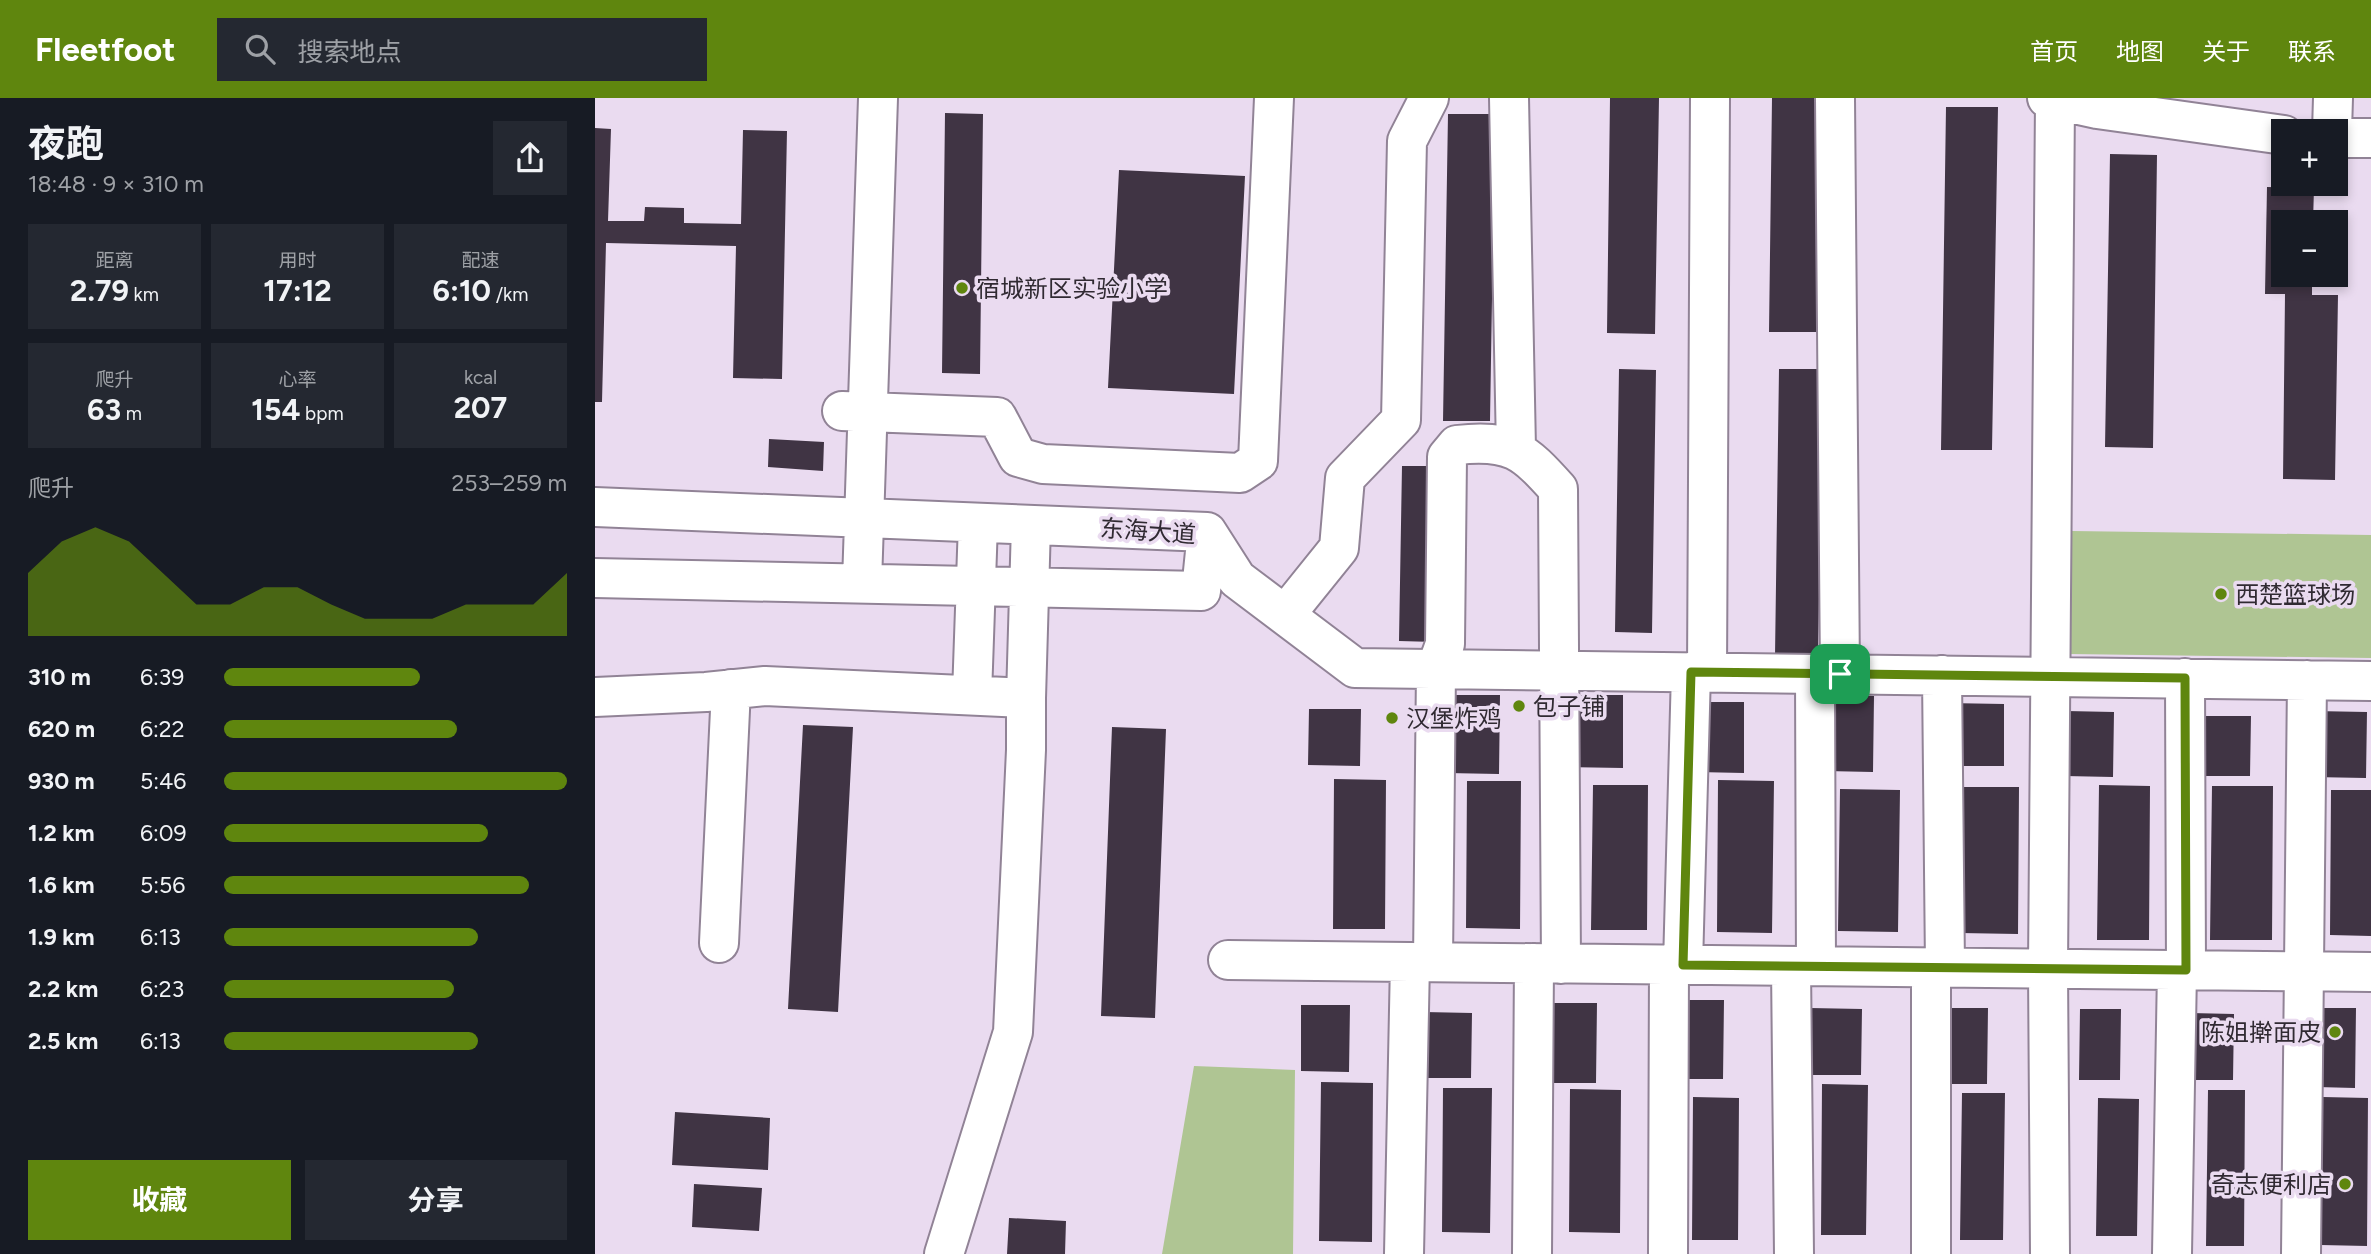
<!DOCTYPE html>
<html lang="zh">
<head>
<meta charset="utf-8">
<style>
	body { margin:0; font-family:Figtree,"Noto Sans SC",sans-serif; background:#242831; color:#f1f3f6; height:100vh; display:flex; flex-direction:column; font-size:26px; white-space:nowrap }
	* { box-sizing:border-box; margin:0 }
	p { font-size:23px; color:#9ea1a6 }
	.icon { flex:none; width:38px; height:38px; fill:none; stroke:currentColor; stroke-width:2; stroke-linecap:round; stroke-linejoin:round }
	.map { position:relative; flex:1; overflow:hidden }
	.side { display:flex; flex-direction:column; background:#171b24; width:595px }
	.side>* { flex:none }
	.fabs { position:absolute; left:1676px; top:21px; display:grid; gap:14px }
	.fabs a { display:grid; place-items:center; width:77px; height:77px; border-radius:0px; background:#171b24; box-shadow:0 4px 10px #0003; font-size:35px }
	.pin { position:absolute; display:grid; place-items:center; width:60px; height:60px; color:#fff; margin:-30px; border-radius:14px; box-shadow:0 4px 10px #0006 }
	.round { display:grid; place-items:center; flex:none; width:74px; height:74px; border-radius:0px; background:#242831 }
	.overview { display:flex; align-items:center; justify-content:space-between; height:119px; padding:0 28px }
	h1 { font-size:38px; font-weight:700; line-height:52px }
	.metrics { display:grid; grid-template-columns:repeat(3,1fr); gap:10px; height:119px; padding:7px 28px }
	.metrics div { display:grid; align-content:center; border-radius:0px; background:#242831; text-align:center }
	.metrics b { font-size:30px; font-weight:700 }
	.metrics small { font-size:19px; font-weight:400 }
	.metrics p { font-size:19px }
	.chart { height:196px; padding:14px 28px }
	.chart p { display:flex; justify-content:space-between }
	.chart svg { width:100%; height:126px; margin-top:7px; fill:#5f860e; opacity:.7 }
	.primary-button { display:flex; gap:14px; margin-top:auto; padding:14px 28px }
	.primary-button a { flex:1; height:80px; border-radius:0px; background:#5f860e; color:#fff; font-size:28px; font-weight:700; line-height:80px; text-align:center }
	.primary-button a+a { background:#242831; color:#f1f3f6 }
	ul { padding:0 28px; list-style:none; font-size:23px }
	li { display:grid; grid-template-columns:112px 84px 1fr; align-items:center; height:52px }
	li i { height:18px; border-radius:9px; background:#5f860e }
	header { display:flex; align-items:center; gap:42px; box-sizing:border-box; height:98px; padding:0 35px; background:#5f860e; color:#fff }
	header strong { font-size:33px }
	nav { display:flex; gap:38px; margin-inline-start:auto; font-size:24px }
	.search { width:490px; height:63px; background:#242831; display:flex; align-items:center; gap:18px; box-sizing:border-box; padding:0 24px; border-radius:0px; color:#9ea1a6; font-size:26px }
	main { display:flex; flex:1; min-height:0 }
	.map>svg:first-child { display:block }
</style>
</head>
<body>
<header>
<strong>Fleetfoot</strong>
<div class="search"><svg class="icon" aria-label="search" viewBox="0 0 24 24"><circle cx="10" cy="10" r="6"/><path d="M15 15l6 6"/></svg>搜索地点</div>
<nav><a>首页</a><a>地图</a><a>关于</a><a>联系</a></nav>
</header>
<main>
<section class="side">
<div class="overview"><div><h1>夜跑</h1><p>18:48 · 9 × 310 m</p></div><a class="round"><svg class="icon" aria-label="share" viewBox="0 0 24 24"><path d="M12 15V3M7 8l5-5 5 5M5 13v7h14v-7"/></svg></a></div>
<div class="metrics">
<div><p>距离</p><b>2.79<small> km</small></b></div>
<div><p>用时</p><b>17:12</b></div>
<div><p>配速</p><b>6:10<small> /km</small></b></div>
</div>
<div class="metrics">
<div><p>爬升</p><b>63<small> m</small></b></div>
<div><p>心率</p><b>154<small> bpm</small></b></div>
<div><p>kcal</p><b>207</b></div>
</div>
<div class="chart"><p><span>爬升</span>253–259 m</p>
<svg viewBox="0 0 160 44" preserveAspectRatio="none"><path d="M0 44V22L10 11L20 6L30 11L40 22L50 33L60 33L70 27L80 27L90 33L100 38L110 38L120 38L130 33L140 33L150 33L160 22V44z"/></svg>
</div>
<ul>
<li><b>310 m</b>6:39<i style="width:57%"></i></li>
<li><b>620 m</b>6:22<i style="width:68%"></i></li>
<li><b>930 m</b>5:46<i style="width:100%"></i></li>
<li><b>1.2 km</b>6:09<i style="width:77%"></i></li>
<li><b>1.6 km</b>5:56<i style="width:89%"></i></li>
<li><b>1.9 km</b>6:13<i style="width:74%"></i></li>
<li><b>2.2 km</b>6:23<i style="width:67%"></i></li>
<li><b>2.5 km</b>6:13<i style="width:74%"></i></li>
</ul>
<div class="primary-button"><a>收藏</a><a>分享</a></div>
</section>
<div class="map">
<svg width="1776" height="1156" viewBox="0 0 1776 1156">
	<rect width="100%" height="100%" fill="#eadbf0"/>
	<!-- green -->
	<path fill="#afc593" d="M1477 433 1776 437V560L1475 556Z
		M599 968 700 972 698 1156H567Z"/>
	<!-- building -->
	<path fill="#403444" d="M1015 0H1064L1060 236 1012 235Z
		M1177 0H1226L1223 234H1174Z
		M1351 9H1403L1397 352H1346Z
		M350 15 388 16 385 276 347 275Z
		M853 16H900L895 323H848Z
		M0 30 16 31 13 123H49L50 109 89 110V125L146 126 148 32 192 33 187 281 138 280 141 148 11 145 7 304H0Z
		M1515 56 1562 57 1558 350 1510 349Z
		M524 72 650 78 639 296 513 290Z
		M1672 89 1719 90 1718 124H1689V177H1717V197H1743L1740 382 1688 381 1690 196H1670Z
		M1024 271 1061 272 1057 535 1020 534Z
		M1184 271H1228L1223 558H1180Z
		M174 341 229 344 228 373 173 369Z
		M807 368H843L840 544 804 543Z
		M853 597H905L904 676 852 675Z
		M969 597H1028V670L969 669Z
		M1232 597 1279 598 1278 674 1231 673Z
		M1102 604H1149V675L1102 674Z
		M1352 605 1409 606V668H1352Z
		M714 611H766L765 668 713 667Z
		M1471 613 1519 614 1518 679 1470 678Z
		M1719 613 1772 614 1771 680 1718 679Z
		M1605 618H1656L1655 678H1604Z
		M208 627 258 629 243 914 193 911Z
		M517 629 571 631 560 920 506 918Z
		M739 681 791 682 790 831H738Z
		M1123 682 1179 683 1177 835 1122 834Z
		M872 683H926L925 831 871 830Z
		M998 687H1053L1052 832H996Z
		M1504 687 1555 688 1554 842H1502Z
		M1617 688H1678L1677 842H1615Z
		M1367 689H1424L1423 836 1365 835Z
		M1245 691 1305 692 1303 834 1243 833Z
		M1736 692H1776V838L1735 837Z
		M1090 902H1129L1128 981H1089Z
		M955 905H1002L1001 985H954Z
		M706 907H755L754 974 706 973Z
		M1215 910 1267 911 1266 977H1214Z
		M1340 910H1393L1392 986H1339Z
		M1723 910H1761L1760 990 1722 989Z
		M1485 911H1526L1525 982H1484Z
		M829 914 877 915 876 980H828Z
		M1595 915 1639 916 1638 982H1594Z
		M726 984 778 985 777 1144 724 1143Z
		M1227 986 1273 987 1271 1137H1226Z
		M848 990H897L895 1135 847 1134Z
		M975 991 1026 992 1025 1135 974 1134Z
		M1613 992H1650L1649 1148H1611Z
		M1367 995H1410L1408 1142H1365Z
		M1098 999 1144 1000 1143 1142H1097Z
		M1728 999 1773 1000 1772 1148 1726 1147Z
		M1503 1000 1544 1001 1542 1138H1501Z
		M80 1014 175 1020 173 1072 77 1067Z
		M99 1086 167 1090 164 1133 97 1129Z
		M414 1120 471 1123 470 1156H412Z"/>
	<g fill="none" stroke-linecap="round" stroke-linejoin="round">
		<defs>
			<path id="minor" d="M914 0 921 351
				M1240 0 1245 576
				M1452 0 1502 11 1689 37
				M1737 33 1738 0
				M1741 40H1776
				M247 313 402 319 423 359 448 366 645 375 663 363 679 0
				M0 409 612 434 606 493 0 480
				M612 434 642 481 760 570 1776 583
				M267 485 283 0
				M690 517 744 450 750 380 806 322 812 43 834 0
				M1112 574 1115 0
				M1220 576 1221 868
				M1347 577 1350 869
				M1590 580 1591 872
				M377 597 383 425
				M0 599 111 594 170 588 431 600V652L418 934 349 1156
				M431 600 436 427
				M124 845 136 591
				M633 862 1776 874
				M838 864 841 571 850 546 852 359 862 347C916 341 929 353 963 391L966 866
				M1088 867 1096 574
				M1196 868 1199 1156
				M809 1156 815 864
				M937 1156 939 865
				M1073 1156 1074 867
				M1336 1156V869
				M1455 1156 1453 870 1460 2
				M1577 1156 1582 872
				M1706 1156 1712 582"/>
		</defs>
		<!-- minor casing -->
		<use href="#minor" stroke="#918396" stroke-width="42"/>
		<!-- minor -->
		<use href="#minor" stroke="#fff" stroke-width="38"/>
	</g>
	<g fill="none" stroke-linecap="round" stroke-linejoin="round">
		<defs>
			<path id="route" d="M1096 574 1590 580 1591 872 1088 867Z"/>
		</defs>
		<!-- route casing -->
		<use href="#route" stroke="#fff" stroke-width="14"/>
		<!-- route -->
		<use href="#route" stroke="#5f860e" stroke-width="9"/>
	</g>
	<!-- markers -->
	<g fill="#5f860e" stroke="#eadbf0" stroke-width="2.5">
		<circle cx="367" cy="190" r="7"/>
		<circle cx="1626" cy="496" r="7"/>
		<circle cx="924" cy="608" r="7"/>
		<circle cx="797" cy="620" r="7"/>
		<circle cx="1740" cy="934" r="7"/>
		<circle cx="1750" cy="1086" r="7"/>
	</g>
	<g text-anchor="middle" dominant-baseline="central" stroke-width="7" stroke-linejoin="round" paint-order="stroke">
		<!-- poi labels -->
		<g font-size="24" fill="#302a32" stroke="#eadbf0" text-anchor="start">
			<text x="381" y="190">宿城新区实验小学</text>
			<text x="1640" y="496">西楚篮球场</text>
			<text x="938" y="608">包子铺</text>
			<text x="811" y="620">汉堡炸鸡</text>
			<text x="1726" y="934" text-anchor="end">陈姐擀面皮</text>
			<text x="1736" y="1086" text-anchor="end">奇志便利店</text>
		</g>
		<!-- street labels -->
		<g font-size="24" fill="#302a32" stroke="#eadbf0">
			<text transform="translate(553 433) rotate(4)">东海大道</text>
		</g>
	</g>
</svg>
<div class="fabs">
<a>+</a>
<a>−</a>
</div>
<div class="pin" style="left:1245px;top:576px;background:#1e9e55"><svg class="icon" aria-label="arrive" viewBox="0 0 24 24"><path d="M6 21V4h12l-3 4 3 4H6"/></svg></div>
</div>
</main>
</body>
</html>
